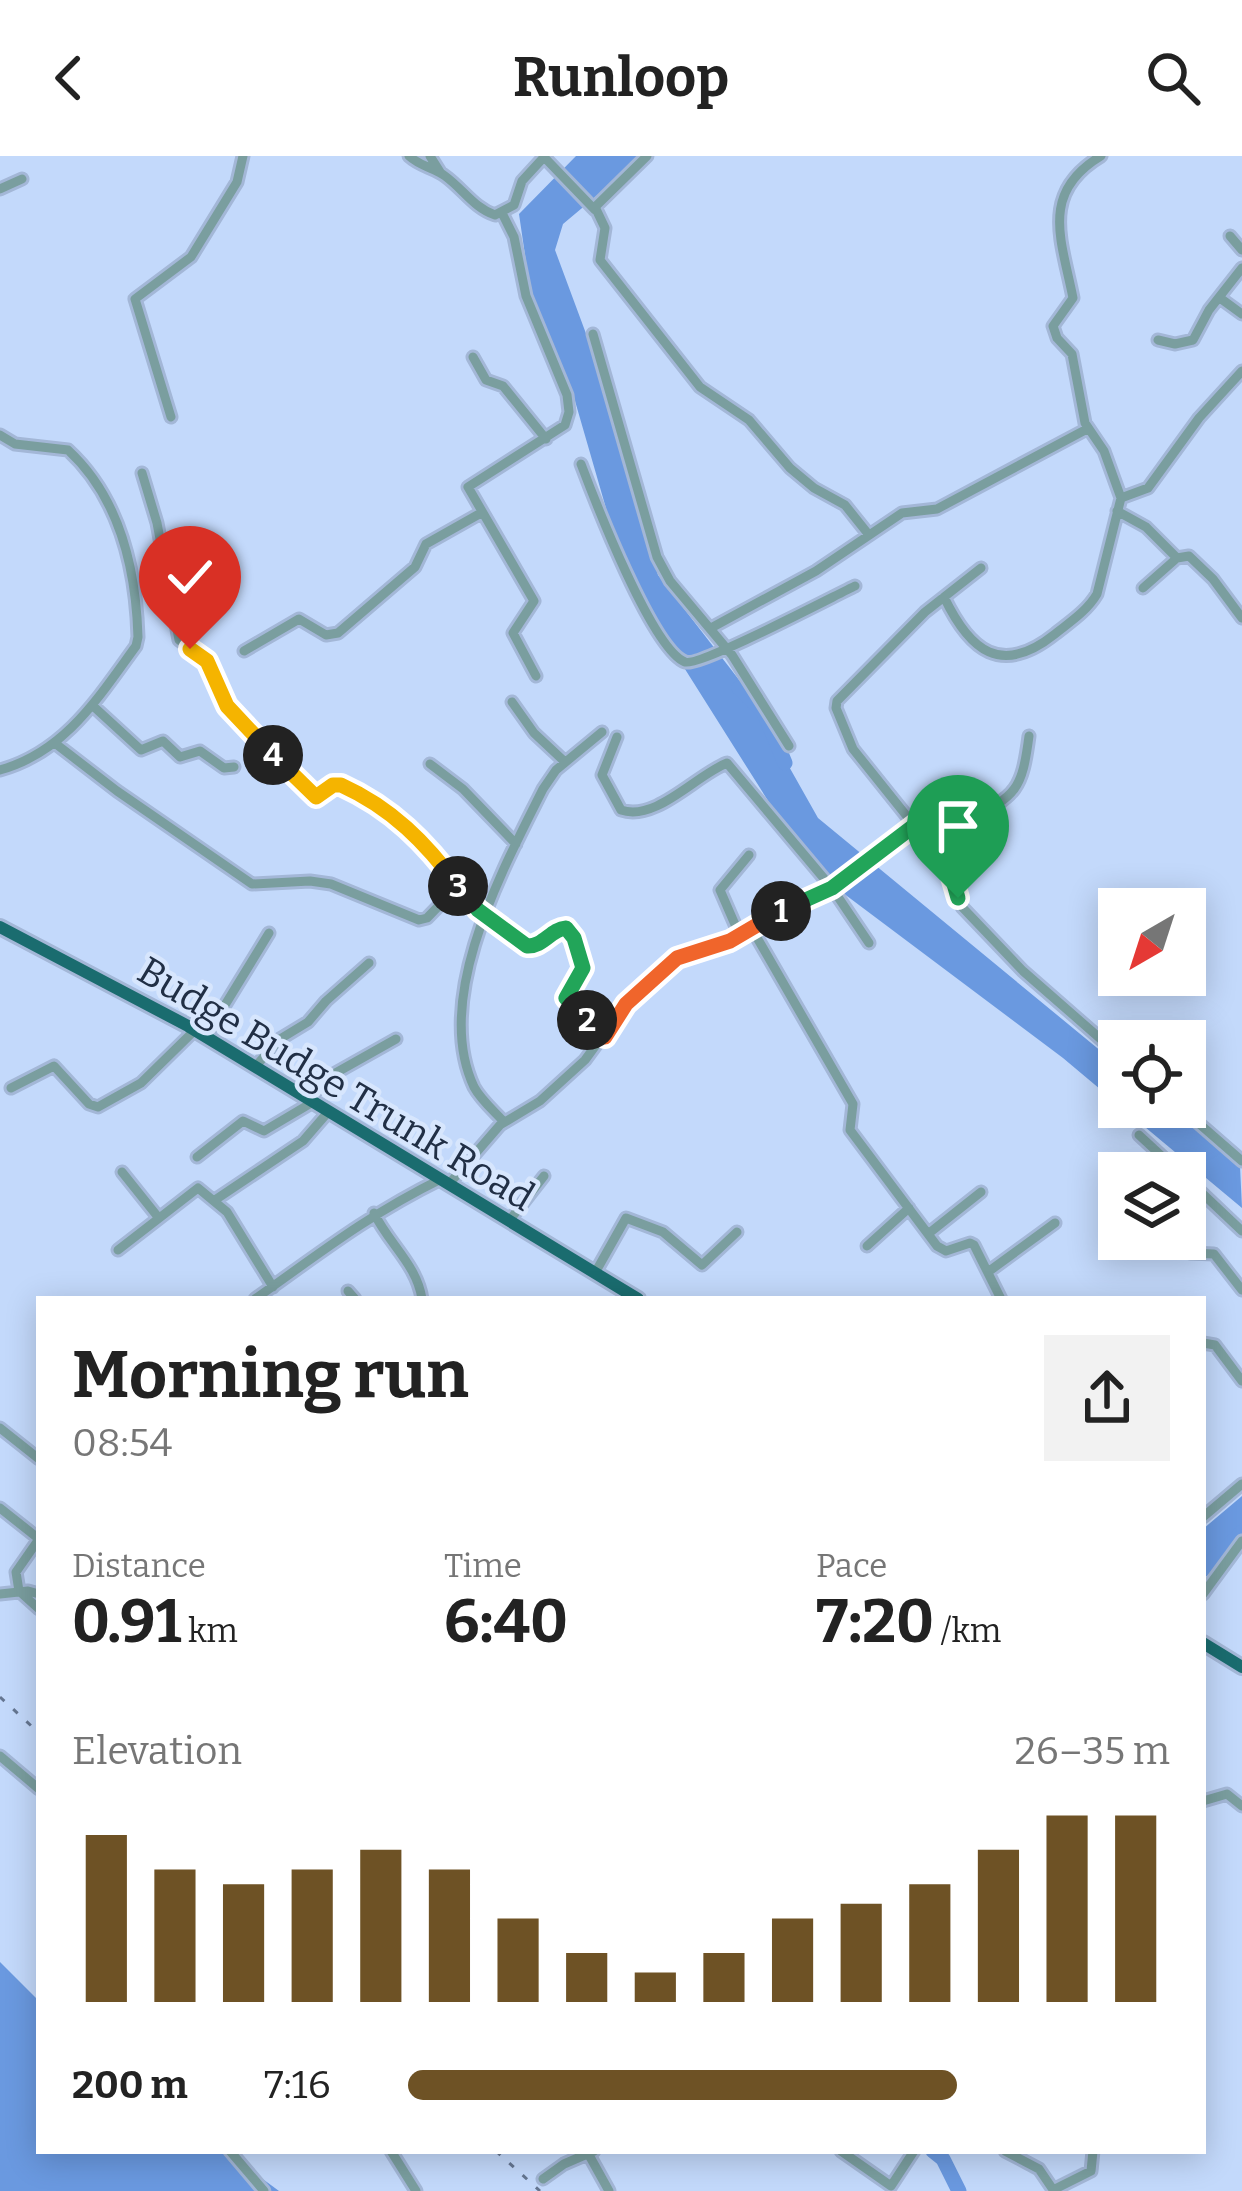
<!DOCTYPE html>
<html lang="en">
<head>
<meta charset="utf-8">
<style>
	body { margin:0; font-family:Bitter,serif; background:#f2f2f2; color:#222; height:100vh; display:flex; flex-direction:column; font-size:45px; white-space:nowrap }
	* { box-sizing:border-box; margin:0 }
	p { font-size:39px; color:#767676 }
	.icon { flex:none; width:66px; height:66px; fill:none; stroke:currentColor; stroke-width:2; stroke-linecap:round; stroke-linejoin:round }
	.map { position:relative; flex:1; overflow:hidden }
	.drawer { position:absolute; left:36px; top:1140px; width:1170px; height:858px; display:flex; flex-direction:column; background:#fff; border-radius:0px; box-shadow:0 6px 30px #0003 }
	.drawer>* { flex:none }
	.needle { width:78px; rotate:219deg }
	.tools { position:absolute; left:1098px; top:732px; display:grid; gap:24px }
	.tools a { display:grid; place-items:center; width:108px; height:108px; border-radius:0px; background:#fff; box-shadow:0 6px 30px #0003; font-size:60px }
	.pin { position:absolute; display:grid; place-items:center; width:102px; height:102px; color:#fff; margin:-123px -51px; border-radius:50% 50% 50% 0; rotate:-45deg; box-shadow:0 0 12px #0007 }
	.pin .icon { rotate:45deg }
	.km { position:absolute; width:60px; height:60px; margin:-30px; border-radius:50%; background:#222; color:#fff; font-size:33px; line-height:60px; text-align:center }
	.round { display:grid; place-items:center; flex:none; width:126px; height:126px; border-radius:0px; background:#f2f2f2 }
	.overview { display:flex; align-items:center; justify-content:space-between; height:204px; padding:0 36px }
	h1 { font-size:66px; font-weight:700; line-height:90px }
	.figures { display:grid; grid-template-columns:repeat(3,1fr); gap:18px; height:204px; padding:12px 36px }
	.figures div { display:grid; align-content:center }
	.figures b { font-size:60px; font-weight:700 }
	.figures small { font-size:33px; font-weight:400 }
	.figures p { font-size:33px }
	.chart { height:336px; padding:24px 36px }
	.chart p { display:flex; justify-content:space-between }
	.chart svg { width:100%; height:216px; margin-top:12px; stroke:#6e5225; stroke-width:6 }
	ul { padding:0 36px; list-style:none; font-size:39px }
	li { display:grid; grid-template-columns:192px 144px 1fr; align-items:center; height:90px }
	li i { height:30px; border-radius:15px; background:#6e5225 }
	header { display:flex; justify-content:space-between; align-items:center; height:156px; padding:0 36px; background:#fff; font-size:54px; font-weight:700 }
	.map>svg:first-child { display:block }
</style>
</head>
<body>
<header><svg class="icon" aria-label="back" viewBox="0 0 24 24"><path d="M15 5l-7 7 7 7"/></svg>Runloop<svg class="icon" aria-label="search" viewBox="0 0 24 24"><circle cx="10" cy="10" r="6"/><path d="M15 15l6 6"/></svg></header>
<div class="map">
<svg width="1242" height="2035" viewBox="0 0 1242 2035">
	<rect width="100%" height="100%" fill="#c3d9fb"/>
	<!-- water -->
	<path fill="#6a99e0" d="M576 0H644L563 68 555 94 611 245 658 419 743 529 818 662 1119 910V949L1063 902 835 731 789 678 625 418 573 238 530 133 519 58Z
		M1121 951H1169L1240 1010 1242 1052Z
		M1242 1340V1370L1203 1421V1373Z
		M0 1806 39 1845V1995H225L279 2035H0Z"/>
	<g fill="none" stroke-linecap="round" stroke-linejoin="round">
		<!-- river -->
		<path stroke="#6a99e0" stroke-width="15" d="M739 532 764 557 785 607
			M1203 1414 1242 1376
			M933 1995 943 2003 959 2035"/>
		<defs>
			<path id="minor" d="M409 0C421 11 433 11 445 20 463 33 474 52 495 59L514 49 522 25 545 0
				M430 0 440 16
				M647 0 595 51 605 72 600 104 700 231 749 264 790 312 814 332 845 349 869 379
				M1101 0C1039 37 1062 85 1073 142L1053 170 1057 182 1072 198 1085 267 1104 295 1121 342
				M544 1 595 54
				M0 33 22 23
				M502 57 514 81 526 140 567 239 569 256 565 269 468 331 534 445 513 477 536 520
				M1230 80 1242 94
				M1220 142 1242 158
				M593 178 657 401 670 425 732 499 789 590
				M1158 184 1175 188 1193 184 1209 154 1242 112
				M473 201 486 224 503 230 546 283
				M171 261 135 143 191 101 237 26 243 0
				M0 279 15 288 68 294C120 342 136 413 138 481L136 490C98 542 65 596 0 614
				M581 308C595 345 652 493 685 506 699 511 832 441 855 430
				M142 317 157 367 179 484 207 505 230 553 316 641 333 629H341C412 661 425 697 474 750 489 766 509 778 527 790 543 791 551 773 566 772L575 782 583 812 565 841 605 881
				M1117 355 1146 371 1177 402
				M981 412 925 456 837 545 836 552 853 593 950 714 962 751 1023 815 1119 899
				M1143 432 1177 402 1189 400 1213 423 1242 462
				M944 441C970 495 1001 521 1055 478 1070 466 1087 455 1097 438L1121 342 1148 332 1199 262 1242 215
				M711 472 816 415 902 357 937 353 1087 273
				M244 495 299 463 326 479 338 477 415 411 426 388 481 357
				M512 546 534 577 565 606
				M92 549 141 594 163 585 180 601 200 595 224 612 234 611
				M617 581 602 619 621 654C656 666 696 619 727 607L832 732 869 787
				M56 588 117 635 252 728 310 725 331 728 419 764 427 762 458 730
				M430 608 463 633 516 688
				M913 666 945 649 969 663C1017 640 1022 633 1029 580
				M752 773 853 948 850 974 937 1090 946 1095 970 1087 974 1089 1001 1143
				M740 780 720 734 749 699
				M206 880 269 777
				M255 911 280 883 308 866 326 845 369 807
				M11 932 54 910 89 948 98 951 141 927 195 874
				M308 943 332 919 396 883
				M1180 951 1242 1005
				M504 966C494 955 481 944 474 931 432 842 503 713 543 633L556 614 602 576
				M1139 979 1180 1017
				M197 1001 243 965 264 975 313 946
				M122 1016 158 1061
				M1185 1021 1242 1075
				M449 1028 500 969 540 945 585 904 626 848 677 803 730 785 832 732 915 669
				M215 1044 303 985 329 955
				M374 1057C389 1088 417 1109 422 1143
				M509 1065 544 1020
				M928 1078 981 1036
				M1174 1083 1190 1097 1214 1098 1242 1134
				M867 1090 909 1052
				M118 1094 198 1032 227 1056 273 1131
				M988 1116 1055 1067
				M595 1117 626 1062 663 1076 702 1109 737 1076
				M348 1135 355 1143
				M255 1143C320 1097 368 1059 441 1023
				M1203 1187 1215 1189 1242 1225
				M0 1272 39 1303
				M0 1352 39 1383
				M1203 1361 1242 1328
				M39 1383 16 1416 19 1435 39 1453
				M0 1438 28 1435 39 1438
				M1203 1438 1242 1385
				M0 1600 39 1633
				M1203 1645 1227 1638 1242 1650
				M230 1995 264 2035
				M391 1995 416 2035
				M841 1995 891 2030
				M1005 1995 1039 2013 1054 2035
				M589 1999 609 2035
				M543 2023 564 2008 594 1995
				M891 2030 914 1995
				M1053 2034 1091 2015 1093 1995"/>
			<path id="major" d="M0 771 188 870 638 1143
				M1203 1487 1242 1511"/>
		</defs>
		<!-- minor casing -->
		<use href="#minor" stroke="#a3b7d7" stroke-width="15"/>
		<!-- major casing -->
		<use href="#major" stroke="#a3b7d7" stroke-width="18"/>
		<!-- minor -->
		<use href="#minor" stroke="#7a9e9f" stroke-width="9"/>
		<!-- major -->
		<use href="#major" stroke="#1a6c6f" stroke-width="12"/>
		<!-- rail -->
		<path stroke="#657691" stroke-width="3" stroke-dasharray="6 12" stroke-linecap="butt" d="M0 1541 39 1577
			M496 1995 540 2035"/>
	</g>
	<g fill="none" stroke-linecap="round" stroke-linejoin="round">
		<defs>
			<path id="split-1" d="M781 755 832 732 915 669 950 714 958 742"/>
			<path id="split-2" d="M587 864 605 881 626 848 677 802 730 785 781 755"/>
			<path id="split-3" d="M458 730 478 754 527 790C543 791 551 773 566 772L574 782 583 812 566 842 587 864"/>
			<path id="split-4" d="M273 599 316 641 333 629H341C392 652 426 687 458 730"/>
			<path id="split-5" d="M190 493 207 505 227 550 273 599"/>
		</defs>
		<!-- split-1 casing -->
		<use href="#split-1" stroke="#fff" stroke-width="24"/>
		<!-- split-2 casing -->
		<use href="#split-2" stroke="#fff" stroke-width="24"/>
		<!-- split-3 casing -->
		<use href="#split-3" stroke="#fff" stroke-width="24"/>
		<!-- split-4 casing -->
		<use href="#split-4" stroke="#fff" stroke-width="24"/>
		<!-- split-5 casing -->
		<use href="#split-5" stroke="#fff" stroke-width="24"/>
		<!-- split-1 -->
		<use href="#split-1" stroke="#22a559" stroke-width="15"/>
		<!-- split-2 -->
		<use href="#split-2" stroke="#f0652b" stroke-width="15"/>
		<!-- split-3 -->
		<use href="#split-3" stroke="#22a559" stroke-width="15"/>
		<!-- split-4 -->
		<use href="#split-4" stroke="#f5b400" stroke-width="15"/>
		<!-- split-5 -->
		<use href="#split-5" stroke="#f5b400" stroke-width="15"/>
	</g>
	<g text-anchor="middle" dominant-baseline="central" stroke-width="9" stroke-linejoin="round" paint-order="stroke">
		<!-- street labels -->
		<g font-size="39" fill="#212f45" stroke="#d7e6fd">
			<text transform="translate(336 928) rotate(31)">Budge Budge Trunk Road</text>
		</g>
	</g>
</svg>
<div class="tools">
<a><svg class="needle" viewBox="-14 -14 28 28"><path d="M0-13l5 13h-10z" fill="#e53935"/><path d="M0 13l5-13h-10z" fill="#767676"/></svg></a>
<a><svg class="icon" aria-label="locate" viewBox="0 0 24 24"><circle cx="12" cy="12" r="6"/><path d="M12 2v4M12 18v4M2 12h4M18 12h4"/></svg></a>
<a><svg class="icon" aria-label="layers" viewBox="0 0 24 24"><path d="M12 4l9 5-9 5-9-5zM3 14l9 5 9-5"/></svg></a>
</div>
<div class="pin" style="left:958px;top:742px;background:#1e9e55"><svg class="icon" aria-label="arrive" viewBox="0 0 24 24"><path d="M6 21V4h12l-3 4 3 4H6"/></svg></div>
<div class="pin" style="left:190px;top:493px;background:#d93025"><svg class="icon" aria-label="check" viewBox="0 0 24 24"><path d="M5 12l5 5 9-10"/></svg></div>
<b class="km" style="left:781px;top:755px">1</b>
<b class="km" style="left:587px;top:864px">2</b>
<b class="km" style="left:458px;top:730px">3</b>
<b class="km" style="left:273px;top:599px">4</b>
<section class="drawer">
<div class="overview"><div><h1>Morning run</h1><p>08:54</p></div><a class="round"><svg class="icon" aria-label="share" viewBox="0 0 24 24"><path d="M12 15V3M7 8l5-5 5 5M5 13v7h14v-7"/></svg></a></div>
<div class="figures">
<div><p>Distance</p><b>0.91<small> km</small></b></div>
<div><p>Time</p><b>6:40</b></div>
<div><p>Pace</p><b>7:20<small> /km</small></b></div>
</div>
<div class="chart"><p><span>Elevation</span>26–35 m</p>
<svg viewBox="0 0 160 44" preserveAspectRatio="none"><path d="M5 44V10M15 44V17M25 44V20M35 44V17M45 44V13M55 44V17M65 44V27M75 44V34M85 44V38M95 44V34M105 44V27M115 44V24M125 44V20M135 44V13M145 44V6M155 44V6"/></svg>
</div>
<ul>
<li><b>200 m</b>7:16<i style="width:72%"></i></li>
</ul>
</section>
</div>
</body>
</html>
